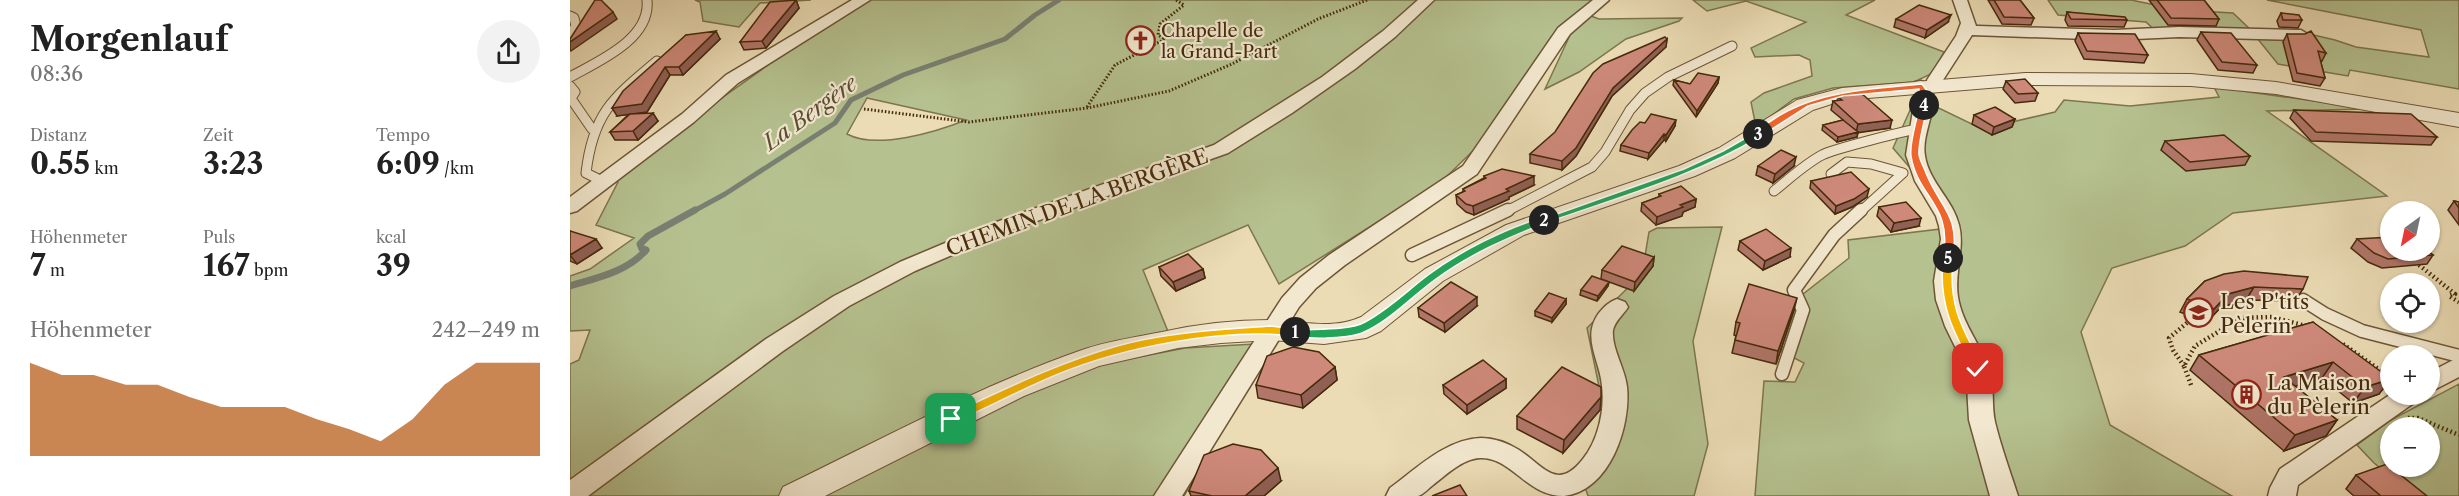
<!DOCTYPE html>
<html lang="de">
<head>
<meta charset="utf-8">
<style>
	body { margin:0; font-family:"Libre Caslon Text",serif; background:#f2f2f2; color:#222; height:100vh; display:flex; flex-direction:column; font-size:22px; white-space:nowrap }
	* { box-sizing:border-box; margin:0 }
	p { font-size:20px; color:#767676 }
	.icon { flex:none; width:33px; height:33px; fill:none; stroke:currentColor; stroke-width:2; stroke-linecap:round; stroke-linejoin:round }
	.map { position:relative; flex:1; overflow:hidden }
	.sheet { display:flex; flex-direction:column; background:#fff; width:570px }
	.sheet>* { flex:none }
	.needle { width:39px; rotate:213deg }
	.tools { position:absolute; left:1810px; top:201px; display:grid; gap:12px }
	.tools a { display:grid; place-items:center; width:60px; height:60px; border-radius:50%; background:#fff; box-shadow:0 2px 4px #0004; font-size:30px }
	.pin { position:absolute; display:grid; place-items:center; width:51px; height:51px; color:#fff; margin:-26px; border-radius:12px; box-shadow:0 3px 9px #0006 }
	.km { position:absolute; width:30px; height:30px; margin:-15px; border-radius:50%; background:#222; color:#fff; font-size:16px; line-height:30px; text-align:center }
	.round { display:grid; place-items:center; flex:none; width:63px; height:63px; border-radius:32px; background:#f2f2f2 }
	.head { display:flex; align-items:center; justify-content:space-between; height:102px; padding:0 30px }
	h1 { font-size:33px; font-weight:800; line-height:45px }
	.stats { display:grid; grid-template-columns:repeat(3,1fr); gap:9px; height:102px; padding:6px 30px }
	.stats div { display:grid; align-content:center }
	.stats b { font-size:30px; font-weight:800 }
	.stats small { font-size:16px; font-weight:400 }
	.stats p { font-size:16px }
	.chart { height:168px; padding:12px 30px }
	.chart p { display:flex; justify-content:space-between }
	.chart svg { width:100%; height:108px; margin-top:6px; fill:#b45309; opacity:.7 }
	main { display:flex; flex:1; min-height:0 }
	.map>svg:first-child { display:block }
</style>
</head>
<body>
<main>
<section class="sheet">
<div class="head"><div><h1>Morgenlauf</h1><p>08:36</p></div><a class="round"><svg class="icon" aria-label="share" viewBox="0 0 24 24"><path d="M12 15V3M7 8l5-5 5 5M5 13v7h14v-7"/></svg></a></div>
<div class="stats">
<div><p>Distanz</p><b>0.55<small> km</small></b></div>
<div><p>Zeit</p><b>3:23</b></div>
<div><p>Tempo</p><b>6:09<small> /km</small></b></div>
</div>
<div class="stats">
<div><p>Höhenmeter</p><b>7<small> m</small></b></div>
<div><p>Puls</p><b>167<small> bpm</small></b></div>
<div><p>kcal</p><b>39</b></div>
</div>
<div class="chart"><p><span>Höhenmeter</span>242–249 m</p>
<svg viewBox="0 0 160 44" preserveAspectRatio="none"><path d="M0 44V6L10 11L20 11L30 15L40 15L50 20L60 24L70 24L80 24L90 29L100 33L110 38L120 29L130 15L140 6L150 6L160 6V44z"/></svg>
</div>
</section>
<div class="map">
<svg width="1889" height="496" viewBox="0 0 1889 496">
	<rect width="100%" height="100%" fill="#ebdcb5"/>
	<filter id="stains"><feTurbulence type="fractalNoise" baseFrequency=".00333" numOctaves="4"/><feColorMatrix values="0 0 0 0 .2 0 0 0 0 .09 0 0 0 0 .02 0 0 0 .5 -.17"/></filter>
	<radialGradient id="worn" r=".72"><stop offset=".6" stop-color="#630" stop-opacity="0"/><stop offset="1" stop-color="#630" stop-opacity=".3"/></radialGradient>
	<!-- green -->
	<path fill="#b5c18f" stroke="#7d764c" stroke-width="1.5" fill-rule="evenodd" d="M125 0H241L190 3 169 27 133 21 130 2Z
		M300 0H1024L981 37 942 98 911 143 871 182 709 284 678 225 573 270 599 334 538 363 615 348 704 343 614 496H0V364L9 360 20 330 0 331V276L20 269 64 238 26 225 48 182 44 180 125 117 201 63ZM297 98 396 120C366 132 307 150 277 134Z
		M1123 0H1305L1276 15 1374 52 1363 73 1344 82 1263 88 1224 99 1186 127 1181 102 1194 93 1242 76 1240 60 1229 55 1185 57 1181 48 1236 22 1176 1 1137 11Z
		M1478 0H1561L1610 10 1663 13 1682 31 1735 33 1765 40 1786 47 1859 57 1851 30 1697 0H1889V89L1780 70 1778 76 1708 64 1687 38 1591 36 1576 22 1488 15Z
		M1021 16 1029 19 1112 18 1109 21 1056 39 1009 72 975 89 1001 33Z
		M1644 87 1801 109 1697 111 1817 196 1663 213 1615 246 1542 268 1511 332 1540 425 1662 496H1185L1194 381 1225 382 1234 363 1211 351 1223 302 1279 258 1278 240 1370 229 1360 191 1323 148 1346 97 1412 129 1485 112 1494 100 1560 106 1649 97Z
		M1152 227 1123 341 1138 444 1124 496H1018L1012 478 1039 435 1017 328 1072 274 1079 232 1087 228Z
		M1889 384V496H1845L1804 463 1787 445 1821 420ZM1821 428H1860V466H1821Z"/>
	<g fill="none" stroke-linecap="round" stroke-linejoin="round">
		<!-- stream-far1 -->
		<path stroke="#798072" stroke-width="5" d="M122 212 155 194 265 123 281 100 333 75 435 39 465 15 489 0"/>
		<!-- stream -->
		<path stroke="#798072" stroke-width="7" d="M0 286C26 278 57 272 76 250L72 249 70 244 78 236 125 210"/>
		<defs>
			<path id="service-far1" d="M0 16 4 18 6 26 0 35
				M0 77C29 61 81 39 77 0
				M0 86 5 92 1 98
				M0 97 22 129
				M1261 174 1277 162 1301 164 1333 173 1290 212
				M32 181 16 173C23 113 43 98 87 61
				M1204 191C1219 179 1235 164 1252 155 1261 150 1340 129 1350 129
				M935 212 1022 167 1035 152 1060 110 1075 93 1098 77 1162 46"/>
			<path id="service" d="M842 255 938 210
				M1733 300 1755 314 1792 331 1889 356
				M1212 374 1233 310 1224 290 1264 235 1291 210"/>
			<path id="minor" d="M282 0H300L168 83 124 122 7 211 0 213V197L112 114 156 75Z
				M848 0H864L825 37 785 69 722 113 658 153 433 233 345 271 279 306 213 351 18 496H0V480L196 339 264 296 330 262 418 225 644 145 752 77 813 31Z
				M1023 0H1039L1000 34 907 174 775 265 746 288 729 307 612 496H584L712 298 730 278 759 255 893 166 988 28Z
				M1383 0H1397L1406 26H1408L1544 30 1609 27 1731 30 1739 35 1731 40 1609 37 1544 40 1402 35 1373 80 1375 85 1373 89H1362C1368 109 1351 135 1355 156 1359 182 1383 200 1389 225 1395 249 1384 273 1388 297 1392 323 1410 344 1419 368 1425 384 1421 405 1425 422 1431 447 1440 471 1448 496H1420L1399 420 1396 369 1375 326 1366 300 1364 281 1371 239 1369 226 1366 216 1345 181 1336 155 1346 91 1342 86 1345 82 1351 81 1358 84 1357 80 1386 36 1391 23Z
				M1047 299 1055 302 1058 307C1054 314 1045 321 1043 330 1041 348 1055 368 1057 387 1061 426 1040 491 994 496 956 496 942 457 910 458 892 459 876 475 863 485 859 488 853 495 848 496 839 496 826 496 816 496L820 488C846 469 876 439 911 438 924 438 938 443 949 450 974 466 987 492 1013 459 1028 440 1035 411 1032 386 1030 360 1011 337 1029 313 1035 306 1039 302 1047 299Z
				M1889 357V377L1860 392V372Z
				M1821 394H1851L1848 400 1728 485 1726 496H1698L1700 488 1710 469Z"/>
			<path id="tertiary" d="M1455 73 1621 74 1706 82 1889 113V127L1706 94 1621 86 1455 85 1274 100 1243 110 1165 158 1125 176 954 235 873 281 811 331 796 338 754 344 701 340 651 343 608 348 529 366 454 396 255 496H209L213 487C312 439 409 386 512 350 538 341 566 337 592 332 627 324 665 320 701 320 731 321 763 330 791 317L855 269 936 225 1109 166 1149 148 1227 100 1272 88Z"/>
		</defs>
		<!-- service-far1 casing -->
		<use href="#service-far1" stroke="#6e5635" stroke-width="11"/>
		<!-- service casing -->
		<use href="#service" stroke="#6e5635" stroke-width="15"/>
		<!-- minor casing -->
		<use href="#minor" stroke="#6e5635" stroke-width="3"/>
		<!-- tertiary casing -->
		<use href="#tertiary" stroke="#6e5635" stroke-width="2"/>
		<!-- path-far1 -->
		<path stroke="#452a0a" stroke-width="3" stroke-dasharray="1.5 2" stroke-linecap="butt" d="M517 107 545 65 595 39 588 35 590 24 614 5 606 0
			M294 109 399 122 517 108 599 91 662 64 748 19 797 0"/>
		<!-- path -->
		<path stroke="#452a0a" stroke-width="4.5" stroke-dasharray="1.5 3" stroke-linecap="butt" d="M1849 265 1885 294 1879 296 1889 302
			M1773 344 1821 378
			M1614 366 1603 350 1599 338 1624 317
			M1621 385 1614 366 1625 346 1671 318 1702 317 1736 326
			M1838 418H1848L1889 435"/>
		<!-- service-far1 -->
		<use href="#service-far1" stroke="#f2e8cf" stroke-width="9"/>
		<!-- service -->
		<use href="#service" stroke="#f2e8cf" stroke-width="12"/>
		<!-- minor -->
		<use href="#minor" fill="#f2e8cf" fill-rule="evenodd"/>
		<!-- tertiary -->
		<use href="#tertiary" fill="#f2e8cf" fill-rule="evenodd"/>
	</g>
	<!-- wall -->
	<path fill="#b17669" stroke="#452a0a" stroke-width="1.5" d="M226 0 229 8 196 48 174 50 170 42Z
		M1418 0H1450L1464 18 1461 25 1432 24Z
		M1579 0H1634L1649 19 1646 26 1598 25Z
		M1497 12 1557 20 1554 27 1498 26 1495 20Z
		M1711 13 1732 20 1728 28 1709 27 1707 21Z
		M1326 19 1378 22 1355 38 1324 27Z
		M1631 32 1687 65 1683 73 1648 70 1627 40Z
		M1508 33 1578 55 1574 63 1514 59 1505 41Z
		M1717 34 1756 53 1752 61 1750 60 1755 78 1750 86 1723 81 1713 42Z
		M116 35 150 39 113 75H100L77 112 63 114 88 121 68 140H45L40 132 59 114 47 116Z
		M1097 39 1096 47 1042 96 1006 156 992 170 960 163V154Z
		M1149 77 1148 83 1126 117 1103 85 1104 80 1120 84Z
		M1436 81 1468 93 1465 101 1445 103 1433 89Z
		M1268 97 1320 128 1288 132 1287 137 1267 142 1252 130 1253 125 1273 120 1261 110 1263 101H1267Z
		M1724 110 1867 137 1861 145 1741 141 1720 118Z
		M1404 115 1445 119 1442 127 1422 135 1402 124Z
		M1075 123 1105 126 1096 141 1094 140 1078 159 1050 151 1051 145Z
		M1595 141 1680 156 1675 165 1616 171 1591 150Z
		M1188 166H1224L1203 183 1186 175Z
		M914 176 964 185 939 197V199L904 215 896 212 887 204 886 195 893 192V189L914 178Z
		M1241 181 1297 197 1282 207 1265 214 1240 188Z
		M1089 194 1126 199 1125 207 1113 212 1112 216 1086 225 1071 211 1072 203 1089 197Z
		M1884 201 1889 202V225L1878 210Z
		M1309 207 1349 226 1321 232 1307 216Z
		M0 231 32 248 7 264 0 261Z
		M1787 239 1863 255 1857 264 1812 268 1798 262 1781 248Z
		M1170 241 1220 257 1193 270 1168 250Z
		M1084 257 1083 266 1064 291 1031 279 1032 270Z
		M589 267 633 269 635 278 606 291 591 276Z
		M1635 281 1733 289 1725 301 1676 300 1651 307 1637 322 1610 312 1617 299Z
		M1039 282 1038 286 1027 301 1010 295 1011 290Z
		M996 299V304L982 322 965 316V311Z
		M907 306 875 332 849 317 848 308Z
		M1224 310 1206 364 1162 353 1166 336 1164 335 1166 322Z
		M1743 322 1809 394 1783 403 1752 378 1725 386 1767 420 1756 436 1714 451 1620 370 1629 355Z
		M765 367 767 380 733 408 688 398 686 385Z
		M936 379V388L897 414 874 394 873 385Z
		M1030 410 993 453 947 429V416Z
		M1786 475 1857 496H1784L1776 489Z
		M711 481 694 496H621L619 491Z"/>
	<!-- shaded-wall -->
	<path fill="#906055" stroke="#452a0a" stroke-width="1.5" d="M226 0 229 8 196 48 192 41Z
		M43 12 47 19 1 51 0 49V42Z
		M1381 15 1378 22 1355 38 1357 30Z
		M146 31 150 39 113 75 109 67Z
		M1097 39 1096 47 1042 96 1006 156 992 170V161L1043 88Z
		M95 67 100 75 77 112 47 116 42 108Z
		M1149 77 1148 83 1126 117 1127 111Z
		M83 113 88 121 68 140 63 131Z
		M1445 119 1442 127 1422 135 1424 127Z
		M1106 120 1105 126 1096 141V135Z
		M1322 120 1320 128 1286 133 1288 124Z
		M1288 132 1287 137 1267 142 1268 137Z
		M1094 134V140L1078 159 1079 153Z
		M1226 157 1224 166 1203 183 1205 174Z
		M964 176V185L939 197V199L904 215 903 206 936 189Z
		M1299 189 1297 197 1282 207 1265 214 1266 206Z
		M1126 199 1125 207 1113 212 1112 216 1086 225 1087 217 1110 205Z
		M1351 218 1349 226 1321 232 1324 223Z
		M26 239 32 248 7 264 0 255Z
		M1221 248 1220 257 1193 270 1195 261Z
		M1084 257 1083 266 1064 291 1065 282Z
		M633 269 635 278 606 291 603 282Z
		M1039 282 1038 286 1027 301 1028 296Z
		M1684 287 1676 300 1651 307 1637 322 1644 309 1658 294Z
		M907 297V306L875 332 874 323Z
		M1227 298 1224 310 1206 364 1208 351Z
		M996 299V304L982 322V318Z
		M1763 362 1752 378 1703 393 1714 377Z
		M765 367 767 380 733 408 731 395Z
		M936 379V388L897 414V405Z
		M1821 379 1809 394 1783 403 1795 387Z
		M1031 397 1030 410 993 453 994 440Z
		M1767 420 1756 436 1714 451 1725 435Z
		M708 468 711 481 694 496H675Z"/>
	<!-- building -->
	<path fill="#ce897a" stroke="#452a0a" stroke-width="1.5" d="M25 0H31L43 12 0 42V39Z
		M226 0 192 41 170 42 200 2Z
		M1424 0H1450L1464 18 1434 17Z
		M1587 0H1634L1649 19 1601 18Z
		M1349 5 1381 15 1357 30 1326 19Z
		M1497 12 1555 17 1557 20 1501 19Z
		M1711 13 1729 15 1732 20H1713Z
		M146 31 109 67H95L72 104 42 108 53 91 116 35Z
		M1741 31 1756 53 1748 51 1755 78 1727 73 1717 34H1735Z
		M1631 32 1661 33 1687 65 1652 62Z
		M1508 33 1565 34 1578 55 1517 51Z
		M1095 37 1097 39 1043 88 1006 148 992 161 960 154 985 132 1023 73 1033 64Z
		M1128 73 1149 77 1127 111 1104 80 1120 84Z
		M1455 79 1468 93 1448 94 1436 81Z
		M1291 93 1322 120 1288 124 1263 101 1272 100 1268 97Z
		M1425 107 1445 119 1424 127 1404 115Z
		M1724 110 1841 114 1867 137 1746 132Z
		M83 113 63 131 40 132 60 114Z
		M1081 114 1106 120 1096 135 1094 134 1079 153 1051 145 1062 130 1070 122 1075 123Z
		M1273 120 1288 132 1268 137 1253 125Z
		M1654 135 1680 156 1620 162 1595 141Z
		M1211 150 1226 157 1205 174 1188 166Z
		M932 169 964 176 936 189 939 191 903 206 896 204 886 195 895 191 893 189 916 178 914 176Z
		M1281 172 1299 189 1284 199 1266 206 1241 181Z
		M1111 186 1126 199 1110 205 1113 207 1087 217 1072 203 1091 196 1089 194Z
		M1884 201 1889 202V208Z
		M1336 202 1351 218 1324 223 1309 207Z
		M1196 229 1221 248 1195 261 1170 241Z
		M0 231 26 239 0 255Z
		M1821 237V250H1857L1863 255 1818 259 1804 253 1787 239Z
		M1052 246 1084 257 1065 282 1032 270Z
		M618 254 633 269 603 282 589 267Z
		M1674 271 1738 277 1733 289 1684 287 1658 294 1644 309 1617 299 1635 281 1654 274Z
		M1022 276 1039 282 1028 296 1011 290Z
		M881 282 907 297 874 323 848 308Z
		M1179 284 1227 298 1208 351 1165 340 1170 323 1166 322Z
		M979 293 996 299 982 318 965 311Z
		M1743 322 1821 379 1795 387 1763 362 1714 377 1767 420 1725 435 1629 355Z
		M723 347 749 352 765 367 731 395 686 385 697 356Z
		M913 360 936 379 897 405 873 385Z
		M992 367 1031 387V397L994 440 947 416Z
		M663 444 691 450 708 468 675 496H642L619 491 634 455Z
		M1817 464 1857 496H1811L1786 475Z
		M890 485 897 496H862Z"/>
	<!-- split-1 -->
	<path fill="#f5b400" stroke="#fff" stroke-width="1.5" d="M701 326 725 329 730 332 725 336C652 328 553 347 486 375 452 389 419 407 385 422L381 424 375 419 377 416C433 390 487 363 547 346 597 332 649 330 701 326Z"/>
	<!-- split-2 -->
	<path fill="#22a559" stroke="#fff" stroke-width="1.5" d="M974 217 978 218V222C939 237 900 254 866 279 842 296 820 321 792 333 779 338 729 342 720 332 725 327 776 333 795 322 818 310 838 290 858 275 890 251 936 228 974 217Z"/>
	<!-- split-3 -->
	<path fill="#22a559" stroke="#fff" stroke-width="1.5" d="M1188 131 1192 134 1191 136C1125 176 1050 197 978 222L970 220 1114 169 1153 151Z"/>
	<!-- split-4 -->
	<path fill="#f0652b" stroke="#fff" stroke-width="1.5" d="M1352 84 1358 92 1356 107 1350 105 1349 89 1273 96 1238 106 1191 136 1184 134C1231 91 1292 90 1352 84Z"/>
	<!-- split-5 -->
	<path fill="#f0652b" stroke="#fff" stroke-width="1.5" d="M1354 103 1358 105C1355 119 1348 142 1349 155 1350 161 1354 167 1356 173 1370 208 1390 214 1383 258L1378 261 1373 258C1383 204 1348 199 1341 156 1339 144 1347 118 1350 105Z"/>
	<!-- split-6 -->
	<path fill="#f5b400" stroke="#fff" stroke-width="1.5" d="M1378 254 1383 258C1378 306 1392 328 1414 369L1408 373 1405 372C1383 332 1368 304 1373 258Z"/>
	<!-- icons -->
	<defs>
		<symbol id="church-ring" viewBox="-11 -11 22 22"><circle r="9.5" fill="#f2e8cf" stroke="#8f2418" stroke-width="1.5"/><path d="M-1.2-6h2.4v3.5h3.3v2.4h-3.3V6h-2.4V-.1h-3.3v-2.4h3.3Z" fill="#8f2418"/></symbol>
		<symbol id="school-ring" viewBox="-11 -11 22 22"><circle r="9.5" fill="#f2e8cf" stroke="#8f2418" stroke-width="1.5"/><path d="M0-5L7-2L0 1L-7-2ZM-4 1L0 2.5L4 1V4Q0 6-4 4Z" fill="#8f2418"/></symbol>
		<symbol id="building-ring" viewBox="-11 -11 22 22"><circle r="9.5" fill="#f2e8cf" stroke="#8f2418" stroke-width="1.5"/><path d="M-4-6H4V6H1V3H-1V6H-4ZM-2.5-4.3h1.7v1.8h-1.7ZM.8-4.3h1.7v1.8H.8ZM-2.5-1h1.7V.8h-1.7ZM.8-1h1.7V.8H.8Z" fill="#8f2418"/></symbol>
	</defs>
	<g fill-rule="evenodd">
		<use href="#church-ring" x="554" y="24" width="33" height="33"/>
		<use href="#school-ring" x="1612" y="296" width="33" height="33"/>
		<use href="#building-ring" x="1660" y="378" width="33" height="33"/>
	</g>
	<g text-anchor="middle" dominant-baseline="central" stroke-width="4.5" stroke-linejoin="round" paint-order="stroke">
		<!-- far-poi labels -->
		<g font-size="18" fill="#452a0a" stroke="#f2e8cf" text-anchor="start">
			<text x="591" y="31">Chapelle de<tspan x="591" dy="21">la Grand-Part</tspan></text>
		</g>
		<!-- street labels -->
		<g font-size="21" fill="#452a0a" stroke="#f2e8cf">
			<text transform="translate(507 202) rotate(-20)">CHEMIN DE LA BERGÈRE</text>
		</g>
		<!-- poi labels -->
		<g font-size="21" fill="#452a0a" stroke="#f2e8cf" text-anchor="start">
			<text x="1650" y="301">Les P'tits<tspan x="1650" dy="24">Pèlerin</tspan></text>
			<text x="1697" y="382">La Maison<tspan x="1697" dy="24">du Pèlerin</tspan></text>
		</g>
		<!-- water labels -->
		<g font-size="22" font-style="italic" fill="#5a4e35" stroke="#f2e8cf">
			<text transform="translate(240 113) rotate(-36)">La Bergère</text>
		</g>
	</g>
	<rect width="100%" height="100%" filter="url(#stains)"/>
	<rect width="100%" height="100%" fill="url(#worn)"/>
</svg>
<div class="tools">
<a><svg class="needle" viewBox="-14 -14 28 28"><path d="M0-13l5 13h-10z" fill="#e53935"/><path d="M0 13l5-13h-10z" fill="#767676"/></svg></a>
<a><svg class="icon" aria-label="locate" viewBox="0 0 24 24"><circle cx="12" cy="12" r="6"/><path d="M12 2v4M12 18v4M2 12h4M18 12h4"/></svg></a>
<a>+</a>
<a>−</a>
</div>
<div class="pin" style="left:381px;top:419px;background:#1e9e55"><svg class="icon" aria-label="arrive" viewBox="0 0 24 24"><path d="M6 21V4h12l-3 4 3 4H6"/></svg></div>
<div class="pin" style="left:1408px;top:369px;background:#d93025"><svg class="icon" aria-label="check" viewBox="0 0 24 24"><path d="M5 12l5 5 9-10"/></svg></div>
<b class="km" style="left:725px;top:332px">1</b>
<b class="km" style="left:974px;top:220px">2</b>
<b class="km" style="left:1188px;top:134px">3</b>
<b class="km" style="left:1354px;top:105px">4</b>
<b class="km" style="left:1378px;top:258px">5</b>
</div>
</main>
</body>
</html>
